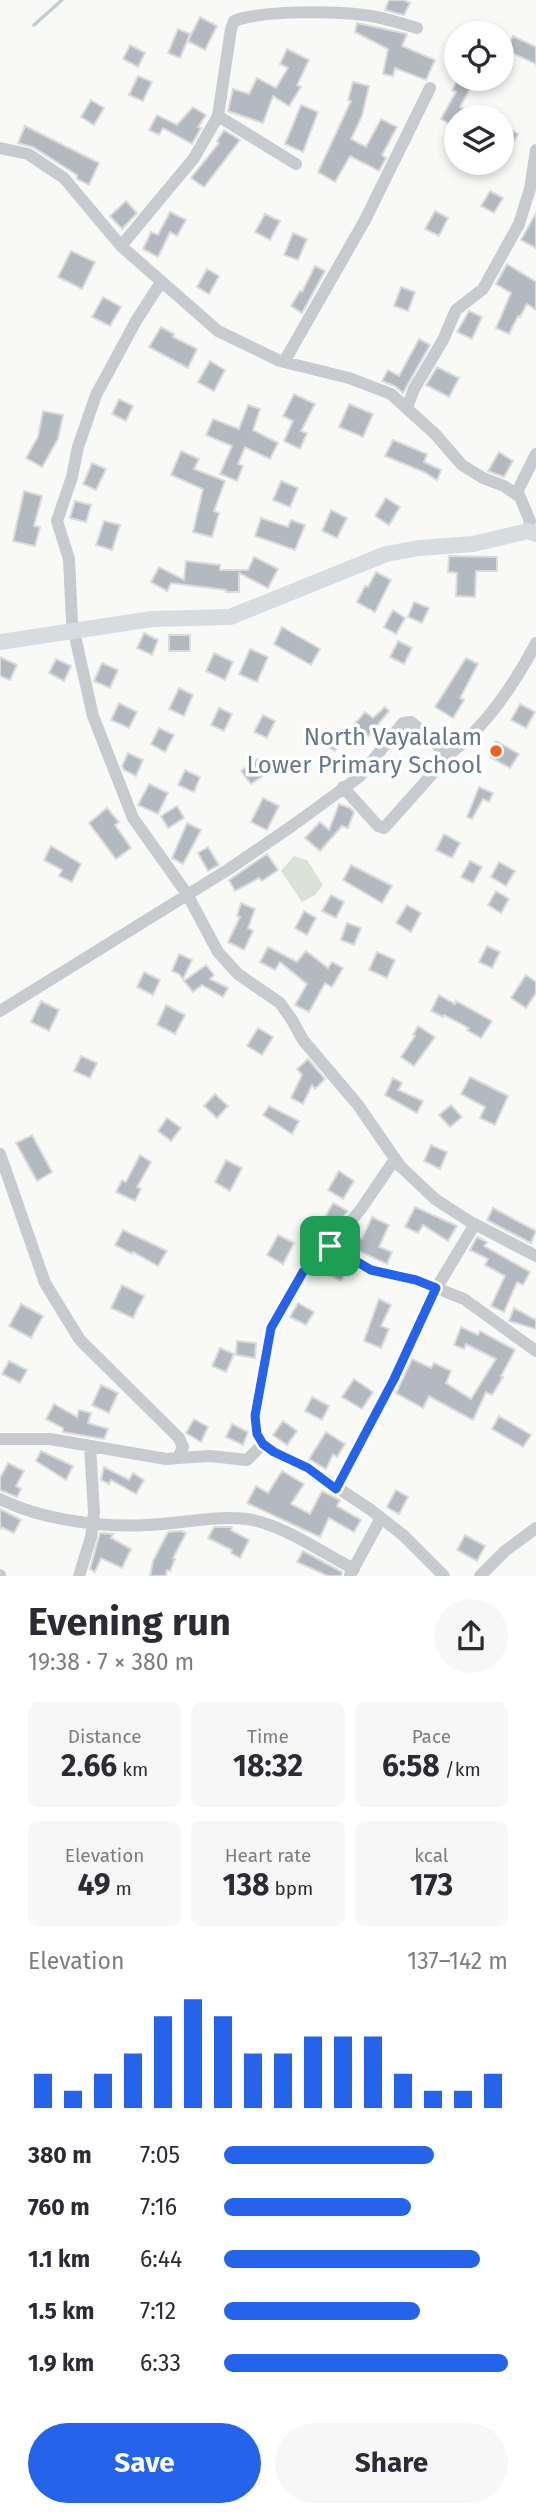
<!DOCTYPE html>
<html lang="en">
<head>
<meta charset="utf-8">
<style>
	body { margin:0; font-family:"Fira Sans",sans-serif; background:#f7f7f7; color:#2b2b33; height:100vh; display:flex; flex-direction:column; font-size:26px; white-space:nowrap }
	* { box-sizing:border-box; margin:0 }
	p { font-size:23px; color:#7c7c81 }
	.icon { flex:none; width:38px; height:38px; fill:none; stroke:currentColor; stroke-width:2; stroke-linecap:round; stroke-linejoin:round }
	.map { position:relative; height:1576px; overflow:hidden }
	.panel { display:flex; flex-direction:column; background:#fff; flex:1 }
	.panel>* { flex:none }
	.fabs { position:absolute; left:444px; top:21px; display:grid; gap:14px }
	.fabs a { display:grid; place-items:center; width:70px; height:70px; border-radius:50%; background:#fff; box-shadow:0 4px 10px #0003; font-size:35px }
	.pin { position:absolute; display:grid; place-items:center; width:60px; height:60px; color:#fff; margin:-30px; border-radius:14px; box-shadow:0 4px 10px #0006 }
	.round { display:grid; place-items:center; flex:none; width:74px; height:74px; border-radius:37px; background:#f7f7f7 }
	.overview { display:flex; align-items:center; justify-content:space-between; height:119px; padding:0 28px }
	h1 { font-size:38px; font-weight:700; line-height:52px }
	.figures { display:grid; grid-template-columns:repeat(3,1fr); gap:10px; height:119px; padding:7px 28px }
	.figures div { display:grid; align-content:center; border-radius:10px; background:#f7f7f7; text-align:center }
	.figures b { font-size:30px; font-weight:700 }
	.figures small { font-size:19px; font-weight:400 }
	.figures p { font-size:19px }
	.chart { height:196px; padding:14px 28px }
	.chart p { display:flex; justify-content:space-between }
	.chart svg { width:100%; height:126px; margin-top:7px; stroke:#2563eb; stroke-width:6 }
	.primary-button { display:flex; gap:14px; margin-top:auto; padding:14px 28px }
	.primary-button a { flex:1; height:80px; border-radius:42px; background:#2563eb; color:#fff; font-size:28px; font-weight:700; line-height:80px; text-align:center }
	.primary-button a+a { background:#f7f7f7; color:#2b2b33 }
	ul { padding:0 28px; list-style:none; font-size:23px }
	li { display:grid; grid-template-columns:112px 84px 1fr; align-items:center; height:52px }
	li i { height:18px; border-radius:9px; background:#2563eb }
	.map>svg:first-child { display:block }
</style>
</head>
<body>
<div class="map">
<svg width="536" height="1576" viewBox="0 0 536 1576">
	<rect width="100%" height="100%" fill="#f9f9f7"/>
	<!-- green -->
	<path fill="#dae2d7" d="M294 856 307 860 323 885 315 895 302 902 281 871Z"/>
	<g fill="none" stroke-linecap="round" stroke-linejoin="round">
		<!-- stream -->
		<path stroke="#c3cdd2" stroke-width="3.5" d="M34 25 62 0"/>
	</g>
	<!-- building -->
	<path fill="#b2b9c0" stroke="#dbdbd9" stroke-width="2" d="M389 0H404L410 3 404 15 385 10Z
		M200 17 217 26 205 50 188 41Z
		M357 23 407 34 402 46 435 60 426 80 395 68 393 76 383 74 388 49 355 32Z
		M178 29 190 34 180 58 168 53Z
		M513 36 536 47V64L506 50Z
		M130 45 145 53 138 67 123 59Z
		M287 49 309 60 297 85 301 87 289 106 273 96 263 123 228 111 233 89 249 94 257 78 276 88 288 68 280 64Z
		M138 76 152 82 143 101 129 95Z
		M458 79H465L473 83 460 107 464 109 459 117H457L454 127 441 119 456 92 452 90Z
		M353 82 369 86 362 116 351 139 366 147 381 119 397 127 382 155 386 158 379 171 350 156 335 182 318 172 351 101 348 100Z
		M91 100 104 108 94 125 81 117Z
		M301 105 318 112 303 152 285 144Z
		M193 107 206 115 198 127 201 128 192 144 163 128 159 135 149 130 157 115 177 125Z
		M25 126 99 163 89 185 77 179V175L33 147 18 143Z
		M505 126 518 134 502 162V132Z
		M224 130 240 140 204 187 191 178 219 143 217 141Z
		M490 191 503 198 494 213 481 206Z
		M126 201 137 213 122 229 110 216Z
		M435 211 448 218 439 236 425 229Z
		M170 212 186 220 177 236 170 232 158 257 143 249 151 232 158 235Z
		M536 213V248L521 240Z
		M265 214 280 221 270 240 255 232Z
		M293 233 307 239 298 260 284 255Z
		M71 251 95 262 82 289 58 277Z
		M507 264 536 282V310L527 304 520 317 518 316 509 334 496 328 511 293 496 284Z
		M315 266 325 271 302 313 291 306 300 291 302 292Z
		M207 269 219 276 209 294 197 287Z
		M401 287 415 292 408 311 394 306Z
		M103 297 121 307 110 326 92 317Z
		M469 311 482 317 472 339 457 332Z
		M161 327 174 334 173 337 197 349 188 368 149 347Z
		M419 339 430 345 403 393 395 386 382 381 388 370 399 376Z
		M210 361 225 370 214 391 198 382Z
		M437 367 459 378 449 397 426 385Z
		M294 394 315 404 301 431 307 433 300 449 284 441 293 421 283 416Z
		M119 399 133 406 126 421 112 414Z
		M349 404 373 414 363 437 339 427Z
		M248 405 260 409 253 430 278 443 270 459 245 447 238 464 243 466 237 481 220 474 232 446 206 435 213 419 239 429Z
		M43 411 63 415 58 439 42 467 26 458 38 437Z
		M393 440 427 454 424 462 441 470 437 480 424 472 385 456Z
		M181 451 199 459 194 469 225 481 214 511 219 513 212 537 193 532 203 489 171 475Z
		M499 452 513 461 504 477 488 471Z
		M92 463 106 469 96 490 83 484Z
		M281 481 298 488 290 507 273 500Z
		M24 491 42 496 34 526 40 527 35 546 13 541Z
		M386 498 400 507 389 525 375 516Z
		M75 501 91 505 86 522 70 518Z
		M331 510 347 518 337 538 322 531Z
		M261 518 288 527 291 520 305 525 295 550 255 536Z
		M104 521 120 525 112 550 96 545Z
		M449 556 497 557V571H476L475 597 456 596 457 573 448 572Z
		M254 557 278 569 268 588 239 573V592H226V590L171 583 167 591 151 582 159 567 184 580 186 561 220 565V570H248Z
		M376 572 391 580 375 612 357 602 365 586 368 587Z
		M414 602 429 608 422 623 408 617Z
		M393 610 405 618 396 634 384 627Z
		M282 627 320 649 311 665 274 644Z
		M144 633 158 640 152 655 137 648Z
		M169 635H190V651H169Z
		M398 641 412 648 404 664 390 657Z
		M250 649 268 657 257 682 239 674Z
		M214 653 233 662 225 680 206 671Z
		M0 657 17 665 10 680 0 676Z
		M466 658 478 664 460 698 464 700 453 718 435 707Z
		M56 659 71 666 64 681 49 673Z
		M102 663 118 670 110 688 94 681Z
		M179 688 193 695 184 716 169 709Z
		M119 703 137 712 129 728 111 720Z
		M520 704 535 712 526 728 511 720Z
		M385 707 389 711 366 739 352 727 365 712 373 718Z
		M219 708 232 714 224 731 211 725Z
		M263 715 275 721 267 738 254 732Z
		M159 728 174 735 165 752 151 744Z
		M326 729 342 738 335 751 319 743Z
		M496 741 519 754 510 768 490 757Z
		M128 753 143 760 136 776 124 770 122 766Z
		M258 759 267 773 251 784 241 771Z
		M185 770 200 777 194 792 178 785Z
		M149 784 168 793 158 814 138 805Z
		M479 787 493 793 489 802 483 799 472 819 467 817Z
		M263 798 279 806 267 830 251 822Z
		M339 804 350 808 354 812 348 828 342 826 320 851 305 838 320 822 329 830Z
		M177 806 184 818 168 828 161 816Z
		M107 808 119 822 115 825 131 848 116 859 89 823Z
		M187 823 201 830 183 864 172 858Z
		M444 834 460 843 452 858 436 850Z
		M51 846 81 864 72 882 59 876 62 870 44 860Z
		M208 847 219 865 208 871 198 853Z
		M267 854 278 870 262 881 259 878 235 891 229 880Z
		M470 861 482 867 473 883 461 877Z
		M499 862 515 871 506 886 491 877Z
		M351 865 392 886 382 903 343 880Z
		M496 891 509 899 501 913 488 905Z
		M331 895 344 902 336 918 322 911Z
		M241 903 255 909 248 928 253 931 244 950 228 942 240 917 237 916Z
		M407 905 421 913 411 932 396 923Z
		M304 911 316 918 307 935 295 928Z
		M347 923 361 928 354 945 341 940Z
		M487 946 500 952 492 968 479 962Z
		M268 947 297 962 306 951 328 968 332 962 343 968 332 987 325 983 309 1012 295 1005 307 984 280 962 275 970 260 962Z
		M377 952 395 960 387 978 369 970Z
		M179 954 192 960 183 979 179 974 172 971Z
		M206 965 214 975 210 979 228 988 223 997 202 985 193 992 184 981Z
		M144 972 160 980 153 995 137 987Z
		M526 975 536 982V993L526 1008 511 998Z
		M439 995 455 1004 456 1001 492 1021 481 1038 467 1030 469 1028 444 1015 443 1017 431 1011Z
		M41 1001 59 1010 49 1031 31 1022Z
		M166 1005 185 1015 175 1034 157 1025Z
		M418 1026 435 1037 414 1066 401 1057 415 1036 413 1035Z
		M258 1028 273 1037 262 1055 247 1046Z
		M81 1056 97 1063 90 1078 74 1071Z
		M308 1059 325 1079 315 1089 312 1085 303 1104 291 1098 302 1075 297 1069Z
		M470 1077 508 1096 495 1125 480 1118 485 1107 461 1094Z
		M393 1078 402 1083 398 1090 423 1101 417 1113 385 1095Z
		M215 1094 228 1106 217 1118 204 1106Z
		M451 1105 462 1117 450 1127 439 1115Z
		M269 1106 299 1121 292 1134 263 1115Z
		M167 1118 181 1128 171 1141 158 1131Z
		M32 1135 52 1172 37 1181 16 1143Z
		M431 1145 447 1152 440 1169 424 1161Z
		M140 1155 151 1162 137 1187 141 1189 135 1201 116 1192 122 1180 126 1182Z
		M226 1160 242 1168 230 1191 215 1182Z
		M339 1171 354 1181 343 1199 328 1190Z
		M333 1203 348 1211 336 1226 324 1219Z
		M415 1207 457 1226 448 1241 423 1225 418 1233 405 1227Z
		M493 1208 536 1231 531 1243 487 1220Z
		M372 1217 389 1225 379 1247 392 1252 387 1264 348 1246 354 1235 362 1239Z
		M123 1230 167 1251 158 1266 133 1252 132 1254 115 1245Z
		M278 1235 294 1243 283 1264 267 1255Z
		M477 1237 487 1242 484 1246 530 1272 523 1285 517 1282 504 1312 491 1306 505 1276 485 1265 488 1259 470 1250Z
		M330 1259 348 1268 341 1281 323 1272Z
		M122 1285 144 1296 133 1318 111 1308Z
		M379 1299 391 1305 381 1326 389 1329 381 1348 364 1341Z
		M298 1303 314 1312 306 1325 290 1317Z
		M21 1304 43 1316 31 1338 9 1326Z
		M514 1308 536 1320V1329L509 1321Z
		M461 1327 478 1335 480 1331 515 1350 501 1376 503 1377 492 1395 486 1392 473 1420 429 1396 423 1408 396 1393 412 1359 431 1368 434 1363 451 1371 446 1383 471 1399 496 1359 466 1344 464 1349 454 1345Z
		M237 1341 256 1343 255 1358 236 1355Z
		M220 1348 234 1354 226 1372 212 1366Z
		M9 1361 27 1370 20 1383 2 1374Z
		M354 1379 373 1392 362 1409 342 1397Z
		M101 1385 118 1393 109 1413 92 1405Z
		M312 1397 329 1406 322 1420 305 1411Z
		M54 1404 77 1417 79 1410 91 1413 88 1423 108 1429 104 1439 63 1432V1428L46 1419Z
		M499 1416 531 1435 523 1447 492 1429Z
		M194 1419 208 1427 201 1442 186 1433Z
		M283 1421 297 1431 287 1445 273 1435Z
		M232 1424 248 1432 243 1445 226 1437Z
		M326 1432 345 1444 337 1457 333 1454 326 1469 309 1459Z
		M41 1451 73 1466 66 1480 36 1461Z
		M8 1463 24 1471 16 1486 21 1489 17 1497 0 1490V1478Z
		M104 1467 129 1480 133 1473 144 1480 136 1494 111 1480 109 1484 101 1480Z
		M282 1471 304 1484 291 1504 310 1514 322 1491 340 1500 337 1506 361 1520 354 1532 329 1518 320 1537 247 1503 256 1486 268 1493Z
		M396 1490 408 1497 399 1514 387 1507Z
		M0 1509 21 1520 14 1533 1 1527 0 1530Z
		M214 1527H232L231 1530 249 1540 240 1558 231 1553 232 1550 208 1538Z
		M181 1531 186 1533 173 1558 175 1559 170 1571 167 1570 166 1576H150L153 1561 168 1532Z
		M100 1533 113 1534 111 1538 131 1549 122 1568 101 1558 95 1572 90 1569Z
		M465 1535 485 1546 477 1561 457 1550Z
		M303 1551 342 1572 341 1576H328L297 1562Z"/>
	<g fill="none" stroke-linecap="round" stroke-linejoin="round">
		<!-- minor -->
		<path stroke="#c7cbcf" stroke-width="12" d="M218 116 296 164
			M0 148 28 154 64 178 121 246 218 331 280 361 349 378 391 394 435 434 462 465 483 478 504 486 520 497 530 521 528 531
			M121 246 194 158 218 116 231 29 234 21C263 10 333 11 364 15 382 17 400 23 417 28
			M161 282 136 321 96 395 78 447 72 477 57 521 69 559 72 623 93 716 133 818 187 894 218 952 238 974 280 1003 292 1020 303 1040 358 1105 400 1166 435 1199 469 1221 536 1256
			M284 362 365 220 430 88
			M407 408 414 389 443 340 456 310 483 289 519 224 530 189 536 150
			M516 494 536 454
			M343 787 378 826 384 828 452 752
			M0 1011 229 869 292 826 359 777 403 723 411 722 444 751 452 752C488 724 515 683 536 643
			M0 1154 45 1283 80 1340 179 1438 183 1447 178 1458 166 1459 50 1439H0
			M395 1159 361 1209 326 1251 319 1253 303 1272 271 1328 255 1416 257 1434 263 1444 274 1452 308 1468 371 1510 403 1535 444 1576
			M330 1246 371 1270 416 1280 464 1299 536 1351
			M178 1458 210 1456 247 1460 263 1444
			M336 1488 394 1379 431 1297 475 1224
			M0 1499C40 1519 102 1528 146 1525 180 1524 214 1515 247 1519 283 1524 322 1553 354 1569
			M0 1575V1576
			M350 1575 381 1518
			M79 1576 91 1537 94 1513 90 1446
			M480 1576 505 1551 536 1528"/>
		<!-- major -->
		<path stroke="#d6dce0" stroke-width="16" d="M0 642 152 619 230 617 386 554 419 548 473 544 528 531 536 534"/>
	</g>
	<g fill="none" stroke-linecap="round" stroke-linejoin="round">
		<defs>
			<path id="route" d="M330 1246 371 1270 416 1280 436 1288 394 1379 336 1489 308 1468 274 1452 263 1444 257 1434 255 1416 271 1328 303 1272 320 1253Z"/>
		</defs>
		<!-- route casing -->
		<use href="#route" stroke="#fff" stroke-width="14"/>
		<!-- route -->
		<use href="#route" stroke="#2563eb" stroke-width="9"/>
	</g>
	<!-- markers -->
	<circle fill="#ef5f21" stroke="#fff" stroke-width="2.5" cx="496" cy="751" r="7"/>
	<g text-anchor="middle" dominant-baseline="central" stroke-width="7" stroke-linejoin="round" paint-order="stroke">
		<!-- poi labels -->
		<g font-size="24" fill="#66788a" stroke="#fff" text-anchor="end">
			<text x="482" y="737">North Vayalalam<tspan x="482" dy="28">Lower Primary School</tspan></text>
		</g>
	</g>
</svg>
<div class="fabs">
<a><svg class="icon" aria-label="locate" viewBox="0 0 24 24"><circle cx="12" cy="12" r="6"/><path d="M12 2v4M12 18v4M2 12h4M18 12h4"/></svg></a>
<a><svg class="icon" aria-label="layers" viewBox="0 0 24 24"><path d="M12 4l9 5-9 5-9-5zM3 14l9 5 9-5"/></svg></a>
</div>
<div class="pin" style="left:330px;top:1246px;background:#1e9e55"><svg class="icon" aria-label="arrive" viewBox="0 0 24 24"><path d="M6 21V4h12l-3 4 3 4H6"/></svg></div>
</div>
<section class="panel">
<div class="overview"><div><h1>Evening run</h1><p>19:38 · 7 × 380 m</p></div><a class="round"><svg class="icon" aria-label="share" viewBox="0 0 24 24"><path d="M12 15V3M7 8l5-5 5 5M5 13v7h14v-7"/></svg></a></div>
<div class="figures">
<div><p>Distance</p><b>2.66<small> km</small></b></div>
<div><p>Time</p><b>18:32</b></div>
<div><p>Pace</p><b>6:58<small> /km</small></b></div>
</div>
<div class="figures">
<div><p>Elevation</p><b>49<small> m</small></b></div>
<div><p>Heart rate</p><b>138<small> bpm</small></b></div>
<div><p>kcal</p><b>173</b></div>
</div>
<div class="chart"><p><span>Elevation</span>137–142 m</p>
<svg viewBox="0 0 160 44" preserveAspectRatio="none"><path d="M5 44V32M15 44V38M25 44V32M35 44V25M45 44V12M55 44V6M65 44V12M75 44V25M85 44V25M95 44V19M105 44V19M115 44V19M125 44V32M135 44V38M145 44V38M155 44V32"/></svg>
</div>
<ul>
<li><b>380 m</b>7:05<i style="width:74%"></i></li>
<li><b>760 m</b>7:16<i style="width:66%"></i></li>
<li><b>1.1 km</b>6:44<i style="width:90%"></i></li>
<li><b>1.5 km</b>7:12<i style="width:69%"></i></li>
<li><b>1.9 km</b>6:33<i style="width:100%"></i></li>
</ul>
<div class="primary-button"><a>Save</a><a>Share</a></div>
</section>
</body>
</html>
